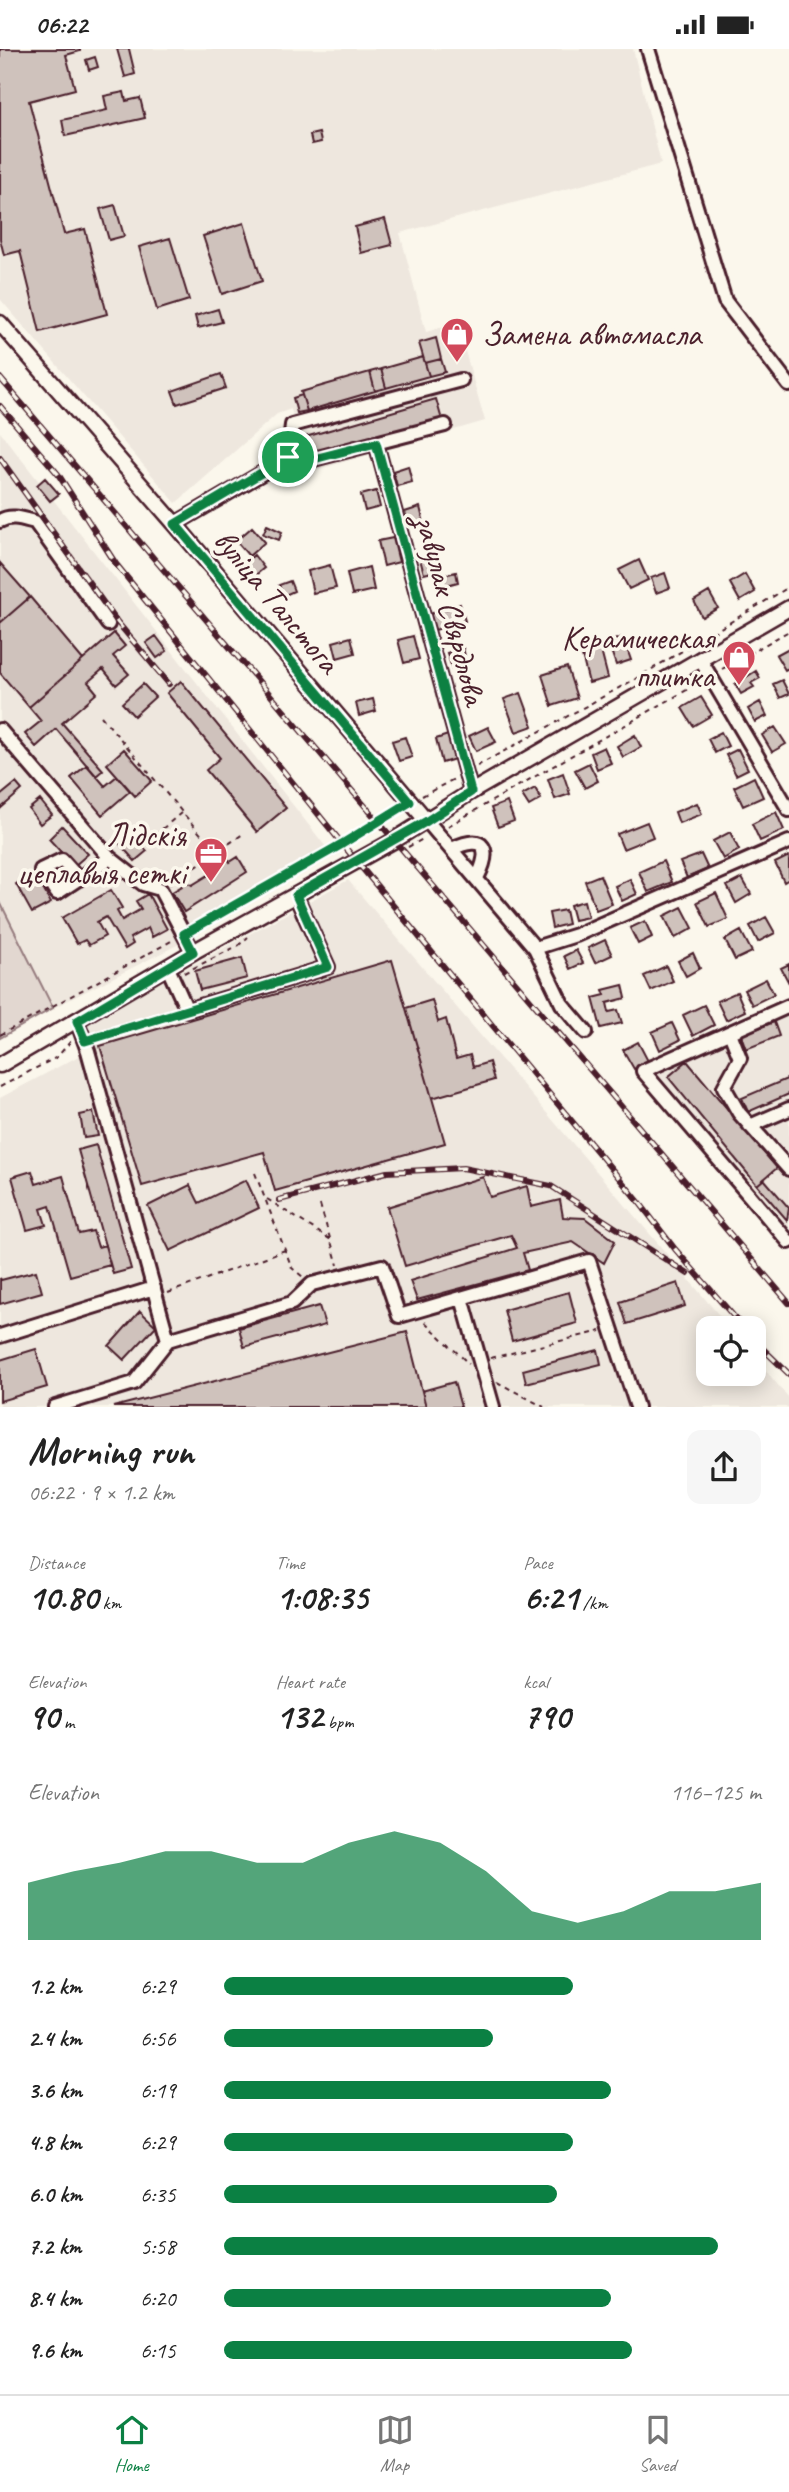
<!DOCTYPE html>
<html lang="en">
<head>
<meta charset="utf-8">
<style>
	body { margin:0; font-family:Caveat,sans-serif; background:#f6f6f6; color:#222; height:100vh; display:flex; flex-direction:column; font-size:26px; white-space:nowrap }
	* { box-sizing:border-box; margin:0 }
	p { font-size:23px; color:#767676 }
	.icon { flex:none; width:38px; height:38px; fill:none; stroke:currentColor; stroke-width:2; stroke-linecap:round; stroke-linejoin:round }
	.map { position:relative; height:1358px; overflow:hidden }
	.panel { display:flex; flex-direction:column; background:#fff; flex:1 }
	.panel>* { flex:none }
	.tools { position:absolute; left:696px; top:1267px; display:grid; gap:14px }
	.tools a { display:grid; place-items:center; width:70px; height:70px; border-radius:14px; background:#fff; box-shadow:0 4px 18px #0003; font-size:35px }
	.pin { position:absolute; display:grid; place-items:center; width:60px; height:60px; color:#fff; margin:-30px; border:4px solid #fff; border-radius:50%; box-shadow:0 2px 7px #0007 }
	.round { display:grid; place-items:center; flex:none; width:74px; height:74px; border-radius:14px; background:#f6f6f6 }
	.summary { display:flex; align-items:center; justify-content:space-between; height:119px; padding:0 28px }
	h1 { font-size:38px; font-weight:800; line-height:52px }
	.stats { display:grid; grid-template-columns:repeat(3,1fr); gap:10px; height:119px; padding:7px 28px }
	.stats div { display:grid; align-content:center }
	.stats b { font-size:35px; font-weight:800 }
	.stats small { font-size:19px; font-weight:400 }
	.stats p { font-size:19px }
	.chart { height:196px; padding:14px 28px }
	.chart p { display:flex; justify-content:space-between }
	.chart svg { width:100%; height:126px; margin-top:7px; fill:#0b8043; opacity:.7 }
	ul { padding:0 28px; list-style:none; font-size:23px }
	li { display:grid; grid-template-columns:112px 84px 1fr; align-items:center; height:52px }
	li i { height:18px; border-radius:9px; background:#0b8043 }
	.status { display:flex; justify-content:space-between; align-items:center; height:49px; padding:0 35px; background:#fff; direction:ltr }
	.status svg { height:19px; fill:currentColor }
	.tabs { display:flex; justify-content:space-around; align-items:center; height:98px; border-top:2px solid #e0e0e0; background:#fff; font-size:19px; color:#767676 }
	.tabs a { display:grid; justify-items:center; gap:4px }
	.tabs .on { color:#0b8043 }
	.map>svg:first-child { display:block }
</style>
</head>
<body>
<div class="status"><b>06:22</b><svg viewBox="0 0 49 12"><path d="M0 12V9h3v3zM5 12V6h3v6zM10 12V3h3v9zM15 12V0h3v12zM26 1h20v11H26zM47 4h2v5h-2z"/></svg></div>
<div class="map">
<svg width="789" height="1358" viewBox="0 0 789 1358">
	<rect width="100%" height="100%" fill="#fbf7ec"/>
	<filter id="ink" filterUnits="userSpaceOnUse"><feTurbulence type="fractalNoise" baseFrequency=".0143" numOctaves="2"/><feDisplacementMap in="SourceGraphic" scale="14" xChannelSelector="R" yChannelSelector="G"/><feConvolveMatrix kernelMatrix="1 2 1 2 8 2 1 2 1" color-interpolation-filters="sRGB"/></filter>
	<g filter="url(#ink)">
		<!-- built -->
		<path fill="#eee7de" d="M0 0H633L661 115 400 184 426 283 457 274 485 372 309 423 291 360 277 365 176 454 0 250Z
			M0 383 333 807 183 893 53 959 0 853Z
			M348 831 730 1279H709V1325H754V1308L789 1349V1358H0V1049L92 1000 85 975Z
			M789 959V1184L650 1018Z"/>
		<!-- green -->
		<path fill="#e2d7d0" stroke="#967b7e" stroke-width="2" d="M0 853 53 959 0 989Z"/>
		<!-- building -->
		<path fill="#cfc2bc" stroke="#4a1f2b" stroke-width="2" d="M0 0H80V2L66 6 75 40 29 52 64 185 85 180 107 265 40 283 20 202 4 206 0 190Z
			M117 0H129L135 25 125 28Z
			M95 8 98 18 89 21 86 11Z
			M124 43 126 52 140 49 145 69 65 87 62 71 107 61 104 47Z
			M319 84 321 93 312 95 310 86Z
			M115 156 124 187 109 191 100 160Z
			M385 170 392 196 361 204 355 178Z
			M244 174 262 232 222 245 203 187Z
			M170 189 189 251 157 261 139 198Z
			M218 260 222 273 198 279 195 267Z
			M436 289 441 310 425 314 419 294Z
			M423 308 429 327 386 339 381 320Z
			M441 310 445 323 429 327 425 314Z
			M381 320 386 339 375 342 370 323Z
			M370 323 375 342 307 362 301 343Z
			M221 325 226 339 177 355 172 342Z
			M302 346 307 362 297 364 293 349Z
			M436 350 442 371 308 410 302 389Z
			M408 417 412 433 397 437 393 422Z
			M45 429 59 445 50 452 37 436Z
			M376 442 380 458 365 462 361 446Z
			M420 458 424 474 409 478 405 463Z
			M267 476 282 483 279 491 263 485Z
			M252 478 265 493 249 507 236 492Z
			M393 489 399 513 384 517 378 492Z
			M435 505 440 521 424 525 420 510Z
			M254 506 264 519 252 529 241 517Z
			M639 511 648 531 629 540 619 521Z
			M0 514 30 548 0 574Z
			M330 516 336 539 313 544 308 522Z
			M369 518 374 541 352 546 347 524Z
			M456 523 458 533 443 537 440 527Z
			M665 524 670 539 656 544 651 529Z
			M745 525 755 543 740 552 730 534Z
			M290 532 294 542 283 547 279 536Z
			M709 543 718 559 702 568 694 552Z
			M30 548 83 611 29 658 0 624V574Z
			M460 555 465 572 435 581 430 565Z
			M114 584 125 597 113 607 129 625 116 636 103 620 88 633 97 644 62 674 103 721 96 727 56 680 36 698 25 685 41 672 29 658Z
			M156 587 167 602 157 609 146 594Z
			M413 587 419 610 404 614 398 591Z
			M351 588 355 604 337 609 333 593Z
			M623 588 631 611 616 616 608 593Z
			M600 598 608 629 589 634 581 603Z
			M463 599 467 615 452 619 447 604Z
			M789 599V619L785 621 776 606Z
			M567 618 577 649 552 657 542 626Z
			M756 622 760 629 751 634 754 638 741 645 735 635Z
			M782 631 789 645 780 649 773 635Z
			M181 632 286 759 257 783 206 721 220 709 167 644Z
			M143 635 155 648 134 667 122 654Z
			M521 644 533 677 516 683 504 650Z
			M701 648 712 666 693 677 682 659Z
			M373 650 376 662 359 667 356 654Z
			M760 653 767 667 755 673 748 660Z
			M488 678 496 693 476 702 469 687Z
			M775 678 786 695 772 703 762 686Z
			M721 683 728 697 715 704 708 690Z
			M451 685 458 709 442 714 436 690Z
			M635 686 641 698 623 708 617 697Z
			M405 688 412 708 399 712 392 692Z
			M604 698 611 714 597 720 591 704Z
			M124 700 152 732 135 747 107 715Z
			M738 700 748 720 736 726 726 706Z
			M589 714 598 732 585 739 575 721Z
			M87 716 105 737 117 727 130 742 102 766 71 729Z
			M563 724 570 745 555 750 548 730Z
			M754 728 763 748 743 757 734 738Z
			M16 734 22 741 0 760V747Z
			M535 739 541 750 529 757 522 746Z
			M40 751 52 766 40 775 29 760Z
			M507 753 514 772 498 778 491 759Z
			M697 754 702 765 679 774 675 763Z
			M776 763 784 781 760 792 752 775Z
			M647 773 653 788 623 800 617 785Z
			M62 777 88 805 74 817 49 790Z
			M130 783 147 802 135 812 118 793Z
			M730 783 739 801 723 810 713 792Z
			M701 805 708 820 687 829 680 813Z
			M789 807V830L784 833 775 814Z
			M227 808 230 813 238 808 247 823 184 863 172 843 182 837 180 833 184 831 192 836 220 819 217 814Z
			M663 812 672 833 648 843 639 823Z
			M34 824 51 854 32 864 16 835Z
			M600 826 612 855 596 861 585 832Z
			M742 829 751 845 736 854 727 837Z
			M630 830 637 845 622 852 615 837Z
			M111 841 122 859 117 862 122 871 141 860 136 852 148 845 167 880 152 888 148 879 130 889 133 895 125 900 106 868 97 873 105 887 89 896 85 891 77 895 62 869Z
			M716 844 728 870 709 878 697 853Z
			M584 852 588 868 574 871 570 856Z
			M682 858 693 879 675 889 664 867Z
			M565 861 568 875 552 879 549 864Z
			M766 868 775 884 758 893 750 877Z
			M645 872 652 888 638 895 630 879Z
			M741 882 752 903 735 911 725 891Z
			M605 891 612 906 595 914 588 899Z
			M576 901 583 914 570 920 564 907Z
			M693 904 700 919 686 927 678 912Z
			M242 909 247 929 200 941 195 922Z
			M392 911 445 1094 275 1142 264 1103 142 1137 100 997Z
			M789 915V934L781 919Z
			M666 917 673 932 651 942 644 927Z
			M766 930 774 945 752 956 744 941Z
			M623 936 626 949 607 954 609 963 618 961 622 974 601 979 593 949 605 946 603 941Z
			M737 943 745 962 726 971 717 952Z
			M432 951 438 973 446 970 456 1010 470 1006 473 1018 489 1013 494 1031 432 1049 406 959Z
			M704 956 714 976 693 987 683 966Z
			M774 973 779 987 746 1000 741 986Z
			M672 974 680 991 660 1001 652 983Z
			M638 993 648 1012 634 1020 623 1001Z
			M687 1012 777 1119 757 1136 668 1028Z
			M789 1029V1045L748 1063 742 1049Z
			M93 1063 98 1087 84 1089 80 1066Z
			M96 1096 131 1220 113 1225 78 1101Z
			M32 1122 36 1135 63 1127 79 1185 93 1182 98 1198 105 1196 110 1216 70 1227 50 1157 41 1160 46 1176 27 1181 12 1128Z
			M483 1128 490 1148 527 1137 531 1158 560 1151 563 1168 585 1169 615 1192 604 1214 573 1193 523 1204 528 1221 417 1251 410 1232 517 1199 511 1186 405 1217 387 1158Z
			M764 1130 789 1159 787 1171 757 1136Z
			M246 1131 259 1159 170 1202 148 1157 190 1136 199 1154Z
			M36 1222 42 1243 0 1255V1229L1 1231Z
			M678 1234 685 1257 627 1275 620 1253Z
			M569 1243 577 1274 512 1292 504 1261Z
			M319 1257 325 1276 244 1298 239 1279Z
			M140 1262 156 1277 124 1311 109 1297Z
			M407 1283 426 1358H113Z
			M36 1300 47 1338 0 1352V1311Z
			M598 1301 601 1315 526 1334 523 1321Z
			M454 1333 461 1358H426L422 1342Z"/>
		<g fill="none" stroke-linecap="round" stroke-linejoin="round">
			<defs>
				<path id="minor" d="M648 0 725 252 789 336
					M376 394 471 743
					M288 409 292 376 461 331
					M0 472C11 465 23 470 35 473L108 575
					M175 475 288 409 302 413 445 376
					M700 610 789 761
					M0 681 110 809 143 835 160 840 193 903
					M427 772 535 899 562 955 586 983
					M452 800C485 784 492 800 477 829
					M79 830 62 811 41 821 57 844 110 809
					M535 899 576 886 789 793
					M168 919 187 961 328 918 296 847
					M789 957 643 1022 789 1193
					M77 972 88 1002 168 1291
					M730 984 740 1009 724 1038 739 1064 789 1120
					M750 1077 789 1060
					M462 1249 493 1358
					M0 1287 154 1239
					M55 1358 134 1334 168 1291 292 1254 312 1235 382 1217 399 1267 589 1212 637 1358"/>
				<path id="major" d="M0 274 175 475 427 772
					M0 1016 193 903 393 792 471 743 789 559"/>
			</defs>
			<!-- minor casing -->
			<use href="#minor" stroke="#4a1f2b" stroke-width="18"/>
			<!-- major casing -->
			<use href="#major" stroke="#4a1f2b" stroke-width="19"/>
			<!-- path -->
			<path stroke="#4a1f2b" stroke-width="2" stroke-dasharray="5 5" stroke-linecap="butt" d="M722 620 789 582
				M101 667 209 795 221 800 243 785
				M477 717 637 629 789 538
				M422 747 454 730
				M448 777 699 634
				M147 793 181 764
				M408 798 425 789
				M170 834 221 801
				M195 879 399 760
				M184 924 239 896 248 888
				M0 986 175 890
				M94 989 176 964
				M0 1038 57 1008 71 992
				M255 1124 292 1219 303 1228
				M267 1150 331 1191
				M320 1156 338 1216
				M168 1244 285 1201
				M425 1273 469 1315
				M491 1309 601 1282
				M497 1333 544 1358"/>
			<!-- minor -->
			<use href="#minor" stroke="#fbf7ec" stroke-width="12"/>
			<!-- major -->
			<use href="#major" stroke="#fbf7ec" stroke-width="14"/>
			<defs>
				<path id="rail" d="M0 329 789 1254
					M0 357 58 425 116 515 357 813 639 1153 675 1200 744 1279
					M0 409 118 574 169 635
					M279 1151 387 1123 463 1119 551 1137 688 1225
					M754 1291 789 1325"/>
			</defs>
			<!-- rail casing -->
			<use href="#rail" stroke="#4a1f2b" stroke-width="6"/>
			<!-- rail -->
			<use href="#rail" stroke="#fbf7ec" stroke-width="3.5" stroke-dasharray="10" stroke-linecap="butt"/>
		</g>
	</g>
	<g fill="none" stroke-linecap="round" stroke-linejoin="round" filter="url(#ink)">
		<defs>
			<path id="route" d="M376 394 471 743 427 772 296 846 328 918 85 992 77 972 193 903 184 885 342 795 410 753 175 475 288 408 302 413Z"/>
		</defs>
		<!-- route casing -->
		<use href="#route" stroke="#fff" stroke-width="14"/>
		<!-- route -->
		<use href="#route" stroke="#0b8043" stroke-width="9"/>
	</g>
	<!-- icons -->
	<defs>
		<symbol id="shop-pin" viewBox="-11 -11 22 30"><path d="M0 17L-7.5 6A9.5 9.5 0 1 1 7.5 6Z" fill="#d1495b" stroke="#fbf7ec"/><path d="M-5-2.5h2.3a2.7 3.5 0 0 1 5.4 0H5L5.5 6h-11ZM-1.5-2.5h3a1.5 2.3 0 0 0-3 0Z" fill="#fff"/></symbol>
		<symbol id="office-pin" viewBox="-11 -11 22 30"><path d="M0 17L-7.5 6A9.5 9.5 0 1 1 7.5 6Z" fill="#d1495b" stroke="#fbf7ec"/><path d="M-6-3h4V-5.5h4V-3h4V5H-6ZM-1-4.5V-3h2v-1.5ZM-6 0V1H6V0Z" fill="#fff"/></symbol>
	</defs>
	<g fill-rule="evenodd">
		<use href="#shop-pin" x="438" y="266" width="38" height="52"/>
		<use href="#shop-pin" x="720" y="589" width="38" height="52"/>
		<use href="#office-pin" x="192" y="786" width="38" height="52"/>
	</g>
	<g text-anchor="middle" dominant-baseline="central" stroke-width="7" stroke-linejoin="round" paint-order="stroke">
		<!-- poi labels -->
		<g font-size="33" fill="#4a1f2b" stroke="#fbf7ec" text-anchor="end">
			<text x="482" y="285" text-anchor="start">Замена автомасла</text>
			<text x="714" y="589">Керамическая<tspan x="714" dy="38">плитка</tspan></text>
			<text x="186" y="786">Лідскія<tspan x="186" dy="38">цеплавыя сеткі</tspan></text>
		</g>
		<!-- street labels -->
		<g font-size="33" fill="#4a1f2b" stroke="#fbf7ec">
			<text transform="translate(277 552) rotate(50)">вуліца Талстога</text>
			<text transform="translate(451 561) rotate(75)">завулак Свярдлова</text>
		</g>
	</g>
</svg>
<div class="tools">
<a><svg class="icon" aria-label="locate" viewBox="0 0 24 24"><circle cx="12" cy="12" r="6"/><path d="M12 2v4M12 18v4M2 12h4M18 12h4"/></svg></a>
</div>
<div class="pin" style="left:288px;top:408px;background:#1e9e55"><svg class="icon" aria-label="arrive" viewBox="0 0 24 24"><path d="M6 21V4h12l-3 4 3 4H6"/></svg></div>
</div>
<section class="panel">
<div class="summary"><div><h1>Morning run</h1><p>06:22 · 9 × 1.2 km</p></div><a class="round"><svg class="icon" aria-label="share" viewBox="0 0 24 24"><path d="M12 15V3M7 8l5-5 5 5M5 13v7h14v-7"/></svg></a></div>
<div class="stats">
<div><p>Distance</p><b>10.80<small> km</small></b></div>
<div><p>Time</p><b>1:08:35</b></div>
<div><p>Pace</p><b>6:21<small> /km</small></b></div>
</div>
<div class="stats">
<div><p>Elevation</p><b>90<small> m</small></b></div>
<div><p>Heart rate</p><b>132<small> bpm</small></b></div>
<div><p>kcal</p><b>790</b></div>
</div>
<div class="chart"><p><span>Elevation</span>116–125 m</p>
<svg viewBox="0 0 160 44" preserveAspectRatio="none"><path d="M0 44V24L10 20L20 17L30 13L40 13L50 17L60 17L70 10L80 6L90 10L100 20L110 34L120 38L130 34L140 27L150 27L160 24V44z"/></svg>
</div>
<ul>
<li><b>1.2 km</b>6:29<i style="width:65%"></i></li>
<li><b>2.4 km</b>6:56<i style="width:50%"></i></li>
<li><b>3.6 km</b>6:19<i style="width:72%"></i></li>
<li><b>4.8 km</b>6:29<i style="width:65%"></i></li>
<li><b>6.0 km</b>6:35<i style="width:62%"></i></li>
<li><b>7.2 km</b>5:58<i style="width:92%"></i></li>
<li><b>8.4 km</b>6:20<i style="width:72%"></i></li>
<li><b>9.6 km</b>6:15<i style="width:76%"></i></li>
</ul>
</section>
<nav class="tabs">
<a class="on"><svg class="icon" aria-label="home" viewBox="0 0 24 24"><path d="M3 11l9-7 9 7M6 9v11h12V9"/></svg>Home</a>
<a><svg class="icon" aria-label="map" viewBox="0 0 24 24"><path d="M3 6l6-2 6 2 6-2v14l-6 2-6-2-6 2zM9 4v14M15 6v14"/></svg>Map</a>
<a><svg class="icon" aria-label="saved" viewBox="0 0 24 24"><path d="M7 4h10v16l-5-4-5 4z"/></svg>Saved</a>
</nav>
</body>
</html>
